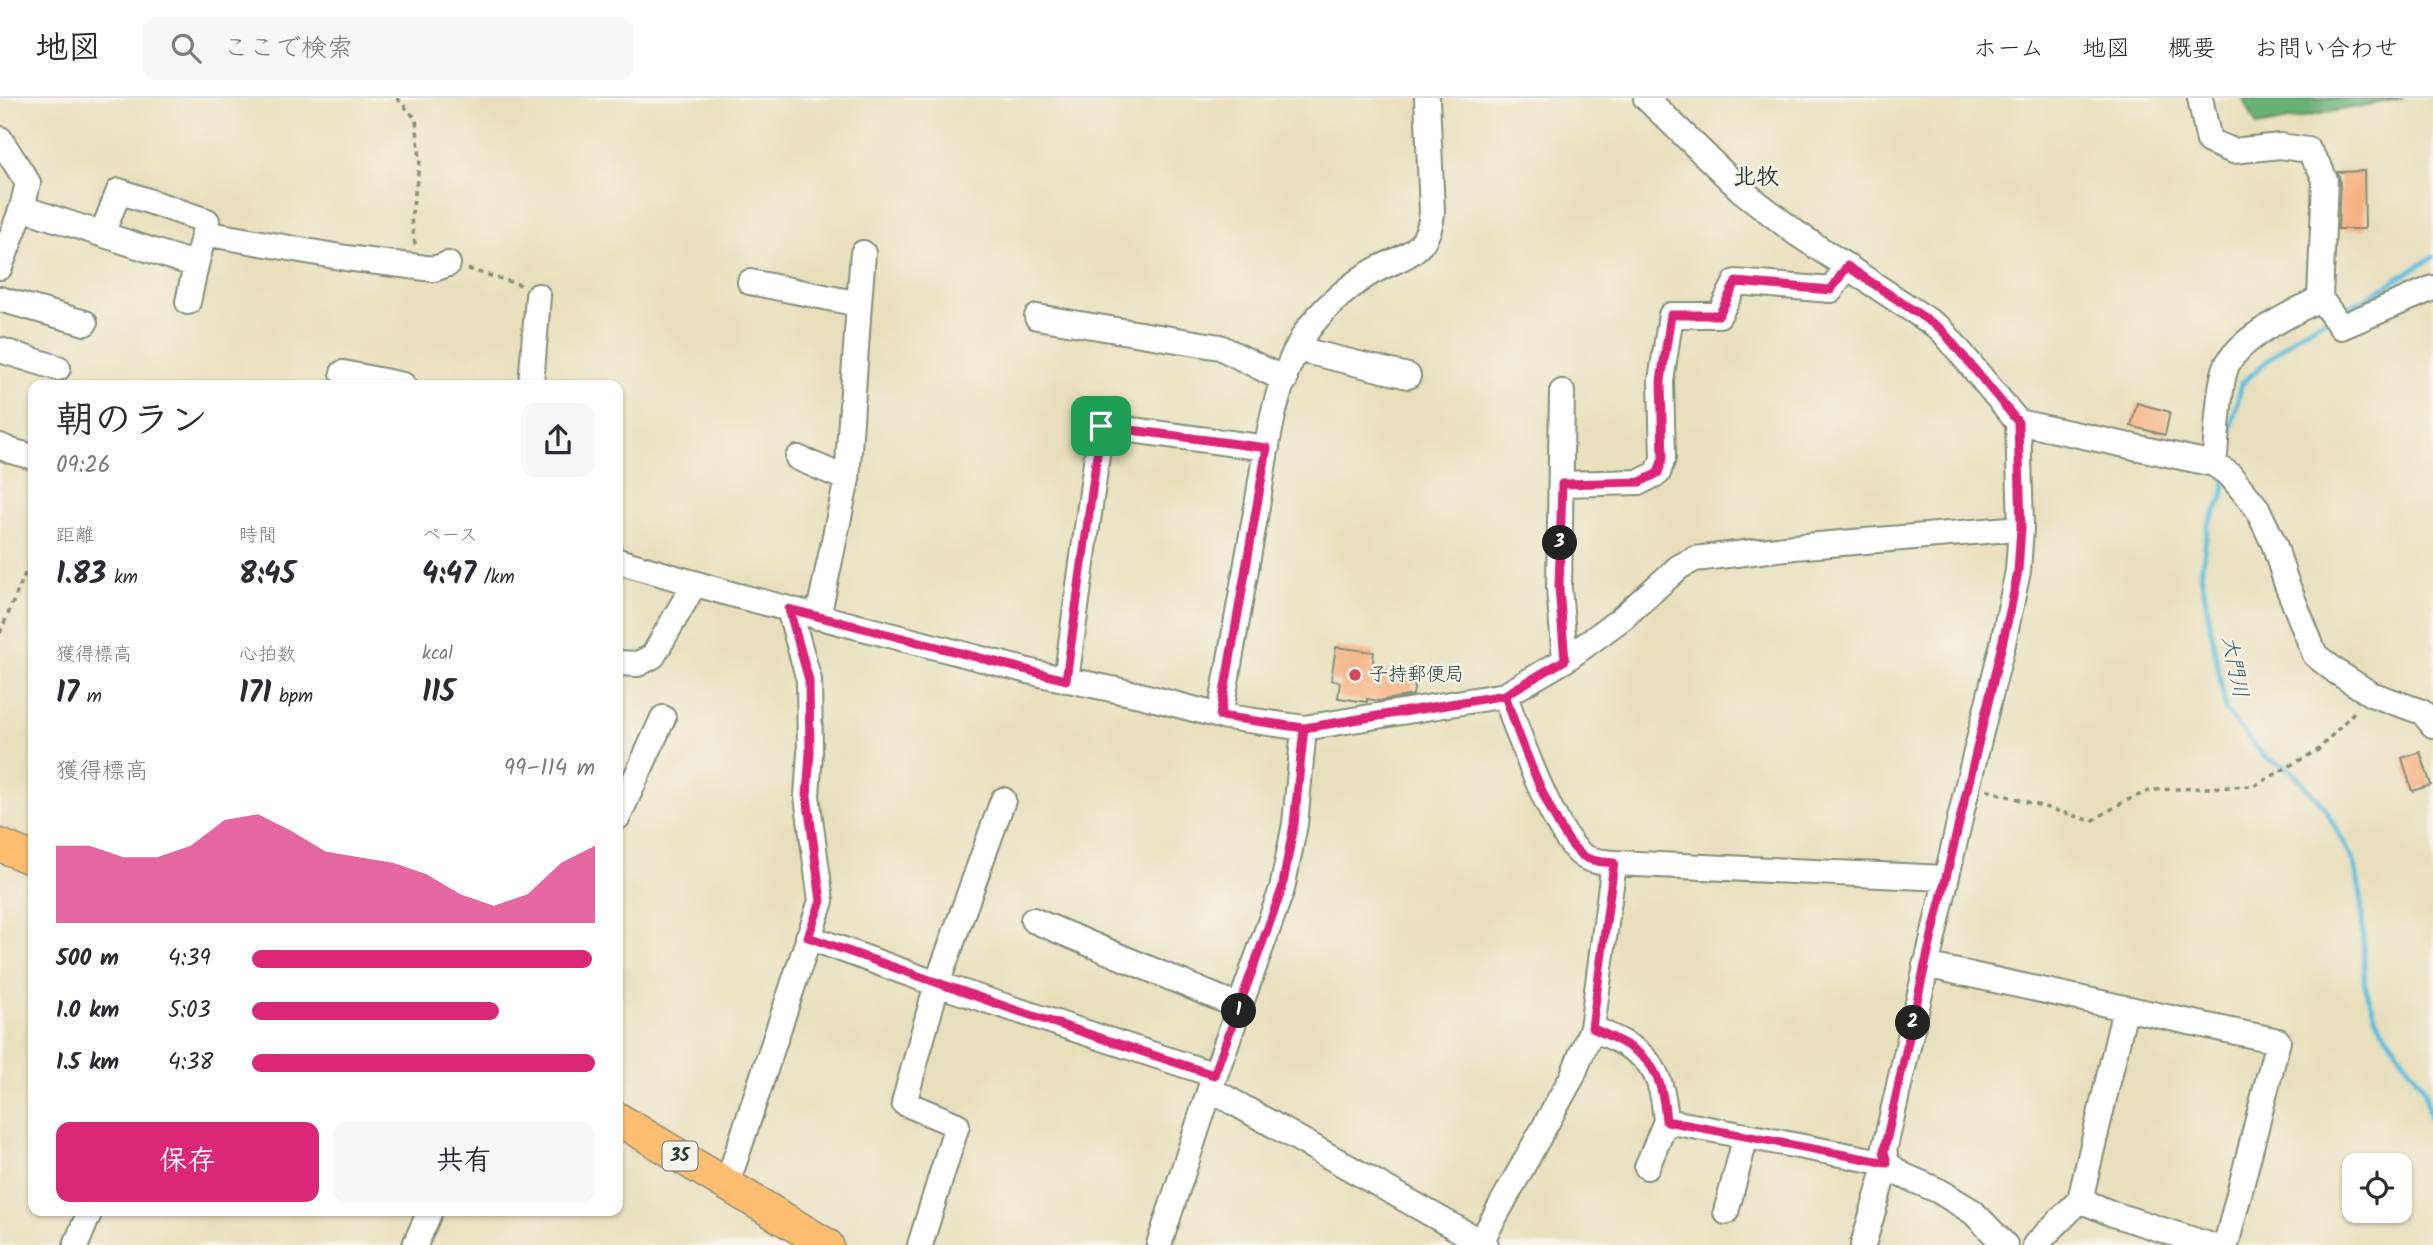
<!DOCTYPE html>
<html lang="ja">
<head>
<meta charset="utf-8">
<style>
	body { margin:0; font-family:Kalam,"Klee One",sans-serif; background:#f7f7f7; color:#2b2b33; height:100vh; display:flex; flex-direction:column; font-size:26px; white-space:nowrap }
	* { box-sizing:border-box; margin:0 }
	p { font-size:23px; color:#7c7c81 }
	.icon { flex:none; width:38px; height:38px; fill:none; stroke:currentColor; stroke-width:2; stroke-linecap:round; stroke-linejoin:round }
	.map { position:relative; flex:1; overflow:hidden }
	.drawer { position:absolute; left:28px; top:282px; width:595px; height:836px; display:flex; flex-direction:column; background:#fff; border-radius:14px; box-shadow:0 2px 5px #0004 }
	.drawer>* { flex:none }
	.buttons { position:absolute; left:2342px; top:1055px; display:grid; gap:14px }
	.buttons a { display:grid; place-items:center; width:70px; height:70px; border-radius:14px; background:#fff; box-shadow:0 2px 5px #0004; font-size:35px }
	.pin { position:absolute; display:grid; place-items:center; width:60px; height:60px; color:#fff; margin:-30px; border-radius:14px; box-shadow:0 4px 10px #0006 }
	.km { position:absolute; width:35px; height:35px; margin:-18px; border-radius:50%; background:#222; color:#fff; font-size:19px; line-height:35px; text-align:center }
	.round { display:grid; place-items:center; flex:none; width:74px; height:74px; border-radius:14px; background:#f7f7f7 }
	.head { display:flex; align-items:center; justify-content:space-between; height:119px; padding:0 28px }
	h1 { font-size:38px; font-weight:800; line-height:52px }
	.metrics { display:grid; grid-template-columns:repeat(3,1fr); gap:10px; height:119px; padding:7px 28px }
	.metrics div { display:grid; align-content:center }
	.metrics b { font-size:30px; font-weight:800 }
	.metrics small { font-size:19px; font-weight:400 }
	.metrics p { font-size:19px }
	.chart { height:196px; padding:14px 28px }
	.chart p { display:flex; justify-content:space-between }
	.chart svg { width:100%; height:126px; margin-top:7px; fill:#db2777; opacity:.7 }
	.action { display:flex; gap:14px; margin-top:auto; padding:14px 28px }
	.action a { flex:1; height:80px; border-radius:14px; background:#db2777; color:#fff; font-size:28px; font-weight:800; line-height:80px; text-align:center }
	.action a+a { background:#f7f7f7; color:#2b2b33 }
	ul { padding:0 28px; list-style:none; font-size:23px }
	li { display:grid; grid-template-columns:112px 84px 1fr; align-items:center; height:52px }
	li i { height:18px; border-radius:9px; background:#db2777 }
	header { display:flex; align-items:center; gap:42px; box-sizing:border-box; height:98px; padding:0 35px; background:#fff; border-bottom:2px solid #e1e1e2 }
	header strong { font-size:33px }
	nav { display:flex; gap:38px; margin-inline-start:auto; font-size:24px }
	.search { width:490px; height:63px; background:#f7f7f7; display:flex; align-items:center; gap:18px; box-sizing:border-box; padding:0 24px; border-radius:14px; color:#7c7c81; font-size:26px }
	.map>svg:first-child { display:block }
</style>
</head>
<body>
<header>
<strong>地図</strong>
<div class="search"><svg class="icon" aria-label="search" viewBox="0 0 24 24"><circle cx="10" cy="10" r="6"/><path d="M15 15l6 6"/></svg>ここで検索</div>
<nav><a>ホーム</a><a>地図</a><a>概要</a><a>お問い合わせ</a></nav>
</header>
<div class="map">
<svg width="2433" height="1147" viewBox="0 0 2433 1147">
	<rect width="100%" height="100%" fill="#f7f3e8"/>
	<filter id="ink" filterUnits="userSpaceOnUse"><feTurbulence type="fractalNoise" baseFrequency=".0143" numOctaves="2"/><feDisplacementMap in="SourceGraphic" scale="14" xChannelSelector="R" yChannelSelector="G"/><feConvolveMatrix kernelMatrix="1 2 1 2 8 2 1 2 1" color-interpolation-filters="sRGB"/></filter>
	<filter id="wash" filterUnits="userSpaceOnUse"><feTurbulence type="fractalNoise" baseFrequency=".00686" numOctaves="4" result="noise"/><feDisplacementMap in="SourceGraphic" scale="28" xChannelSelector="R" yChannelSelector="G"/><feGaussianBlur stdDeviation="1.57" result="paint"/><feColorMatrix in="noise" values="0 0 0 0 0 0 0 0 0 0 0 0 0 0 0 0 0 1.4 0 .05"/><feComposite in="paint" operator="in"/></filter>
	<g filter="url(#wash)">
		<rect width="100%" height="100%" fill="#e8e0bd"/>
		<!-- forest -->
		<path fill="#68b076" stroke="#447655" stroke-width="2" d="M2243 0H2404L2257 28Z"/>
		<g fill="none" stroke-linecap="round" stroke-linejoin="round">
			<!-- stream -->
			<path stroke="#5ebedd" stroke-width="5" d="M2340 214 2365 201 2433 159
				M2226 365 2230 335 2242 285 2298 236 2328 220
				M2225 382 2223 400 2208 427 2201 476 2226 613 2264 659 2290 671 2323 707 2354 764 2361 798 2365 887 2376 921 2425 992 2429 1017 2433 1027"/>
		</g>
		<g id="blocks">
			<!-- building -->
			<path fill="#f6b284" d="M2364 73 2365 131H2338L2340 83 2338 74Z
				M2137 305 2170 314 2165 337 2131 328Z
				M1336 549 1374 554 1372 571 1416 577 1413 597 1379 603 1367 601V604L1338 600 1340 584 1331 582Z
				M2420 654 2431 687 2412 693 2402 660Z"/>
		</g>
	</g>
	<g filter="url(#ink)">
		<use href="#blocks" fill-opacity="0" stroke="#848e78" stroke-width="2"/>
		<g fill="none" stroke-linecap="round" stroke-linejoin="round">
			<defs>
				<path id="minor" d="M1646 0 1741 92 1796 135 1941 231 2018 324 2214 366 2230 377 2257 410 2274 446 2286 484 2315 557 2338 575 2371 596 2422 614 2433 627
					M2200 0 2209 43 2233 53 2280 48 2308 52 2320 70 2325 82 2320 200
					M0 41 28 85 22 110
					M204 135 346 160 434 171 448 166
					M0 169 22 110 196 167 207 123 119 93 102 136
					M750 184 859 206 863 155
					M0 201 85 225
					M188 204 196 167
					M1037 219 1220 249 1285 282
					M1297 251 1408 278
					M0 252 58 270
					M343 275 403 287
					M531 287 538 198
					M1562 294 1559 490 1565 562
					M0 348 11 353 33 359
					M798 360 847 381 859 206
					M2214 366C2217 344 2218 282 2228 265 2245 236 2291 217 2320 200L2341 229 2433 190
					M1561 386 1640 384 1658 375 1663 360 1661 283 1671 217H1719L1736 184 1831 192 1847 168
					M618 463 731 496 1040 576 1140 597 1220 618 1304 630 1505 597 1565 562 1621 521 1679 469 1695 461 1794 449 2021 430
					M818 519 847 381
					M618 565 638 566 653 558 695 485
					M1066 582 1101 328 1267 350
					M1505 597C1516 631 1555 739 1583 758 1592 764 1604 764 1614 765L1946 780
					M1220 618C1232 550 1244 482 1256 414 1266 356 1271 294 1302 241 1314 219 1340 196 1361 181 1394 157 1428 163 1432 114L1427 0
					M618 719 663 620
					M1033 822 1240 909
					M808 839 937 886 1215 977
					M1925 867 2278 943 2226 1147
					M1592 930C1645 954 1661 963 1666 1023L1746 1038
					M1210 991 1486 1147
					M1647 1069 1666 1023
					M727 1086 821 803 807 698 810 655 809 582 789 511
					M2080 1102 2113 1116 2209 1147
					M1726 1114 1746 1038 1887 1065 1863 1147
					M76 1147 90 1113
					M415 1147 430 1113
					M920 1147 957 1027 904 1005 937 886 1003 702
					M1159 1147 1210 991 1282 791 1295 726 1304 630
					M1479 1147 1572 979 1592 930 1614 765
					M2005 1147 1973 1114 1939 1093 1900 1076 1887 1065 1884 1053 1968 686 2003 545 2018 473 2021 430 2018 324
					M2035 1147 2080 1102 2125 911"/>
				<path id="major" d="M0 747 33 761
					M618 1021 827 1147"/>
			</defs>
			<!-- minor casing -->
			<use href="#minor" stroke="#848e78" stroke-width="28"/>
			<!-- major casing -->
			<use href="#major" stroke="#848e78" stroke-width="35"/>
			<!-- path -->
			<path stroke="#848e78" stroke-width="3.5" stroke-dasharray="5 5" stroke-linecap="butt" d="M397 0 416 21 420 62 411 121 415 146 418 149
				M468 171 521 187
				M0 535 33 457
				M1987 692 2092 723 2125 703 2152 692 2254 688 2318 652 2356 612"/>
			<!-- minor -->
			<use href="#minor" stroke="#fff" stroke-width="24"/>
			<!-- major -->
			<use href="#major" stroke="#fcbd6f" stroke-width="32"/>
		</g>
	</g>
	<g fill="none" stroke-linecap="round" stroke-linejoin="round" filter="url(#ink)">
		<defs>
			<path id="route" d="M1101 328 1066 582 789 511 809 582 810 655 807 698 821 803 808 839 1012 911 1214 977 1282 791 1294 726 1304 630 1505 597C1516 631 1555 739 1583 758 1592 764 1604 764 1614 765L1592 930C1645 954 1661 963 1666 1023L1887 1065 1884 1053 1925 867 2011 509 2018 473 2021 430 2018 324 1941 231 1847 168 1831 192 1736 184 1719 217H1671L1661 283 1663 360 1658 375 1640 384 1562 386 1559 490 1565 562 1505 597 1471 603 1304 630 1220 618 1267 350 1101 328"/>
		</defs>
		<!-- route casing -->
		<use href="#route" stroke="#fff" stroke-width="14"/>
		<!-- route -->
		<use href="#route" stroke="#db2777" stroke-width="9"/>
	</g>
	<!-- markers -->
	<circle fill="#d1495b" stroke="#f7f3e8" stroke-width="2.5" cx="1355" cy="577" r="7"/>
	<g text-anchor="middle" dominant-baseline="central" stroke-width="5" stroke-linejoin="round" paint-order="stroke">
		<!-- shield labels -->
		<rect fill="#f7f3e8" stroke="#60746a" stroke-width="2" x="662.5" y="1043.5" width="35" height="29" rx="5"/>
		<g font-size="18" font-weight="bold" fill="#1f3d34">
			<text x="680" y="1058">35</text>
		</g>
		<!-- poi labels -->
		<g font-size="19" fill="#1f3d34" stroke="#f7f3e8" text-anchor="start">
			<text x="1369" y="577">子持郵便局</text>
		</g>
		<!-- water labels -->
		<g font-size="21" font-style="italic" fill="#2f5d5e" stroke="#f7f3e8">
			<text transform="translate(2234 569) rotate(79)">大門川</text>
		</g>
		<!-- quarter labels -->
		<g font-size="23" font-weight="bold" fill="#1f3d34" stroke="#f7f3e8">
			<text x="1756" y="80">北牧</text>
		</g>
	</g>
</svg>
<div class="buttons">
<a><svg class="icon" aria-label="locate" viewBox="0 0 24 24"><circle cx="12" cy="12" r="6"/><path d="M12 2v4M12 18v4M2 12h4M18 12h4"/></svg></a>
</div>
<div class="pin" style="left:1101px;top:328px;background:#1e9e55"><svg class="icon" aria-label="arrive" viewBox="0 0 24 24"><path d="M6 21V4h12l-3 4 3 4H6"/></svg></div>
<b class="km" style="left:1239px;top:913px">1</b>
<b class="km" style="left:1913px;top:925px">2</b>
<b class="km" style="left:1560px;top:445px">3</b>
<section class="drawer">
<div class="head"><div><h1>朝のラン</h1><p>09:26</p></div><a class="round"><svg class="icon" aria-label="share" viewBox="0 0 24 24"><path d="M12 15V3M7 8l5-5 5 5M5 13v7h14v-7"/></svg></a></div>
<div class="metrics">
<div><p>距離</p><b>1.83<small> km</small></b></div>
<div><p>時間</p><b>8:45</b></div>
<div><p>ペース</p><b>4:47<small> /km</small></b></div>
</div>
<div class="metrics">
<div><p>獲得標高</p><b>17<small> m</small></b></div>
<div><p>心拍数</p><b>171<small> bpm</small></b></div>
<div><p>kcal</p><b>115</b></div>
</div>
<div class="chart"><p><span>獲得標高</span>99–114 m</p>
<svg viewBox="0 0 160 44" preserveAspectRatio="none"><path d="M0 44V17L10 17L20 21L30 21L40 17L50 8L60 6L70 12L80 19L90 21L100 23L110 27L120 34L130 38L140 34L150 23L160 17V44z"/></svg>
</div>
<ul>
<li><b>500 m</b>4:39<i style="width:99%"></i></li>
<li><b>1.0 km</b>5:03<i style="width:72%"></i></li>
<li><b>1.5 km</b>4:38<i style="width:100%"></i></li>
</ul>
<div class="action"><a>保存</a><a>共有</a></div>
</section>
</div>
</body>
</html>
